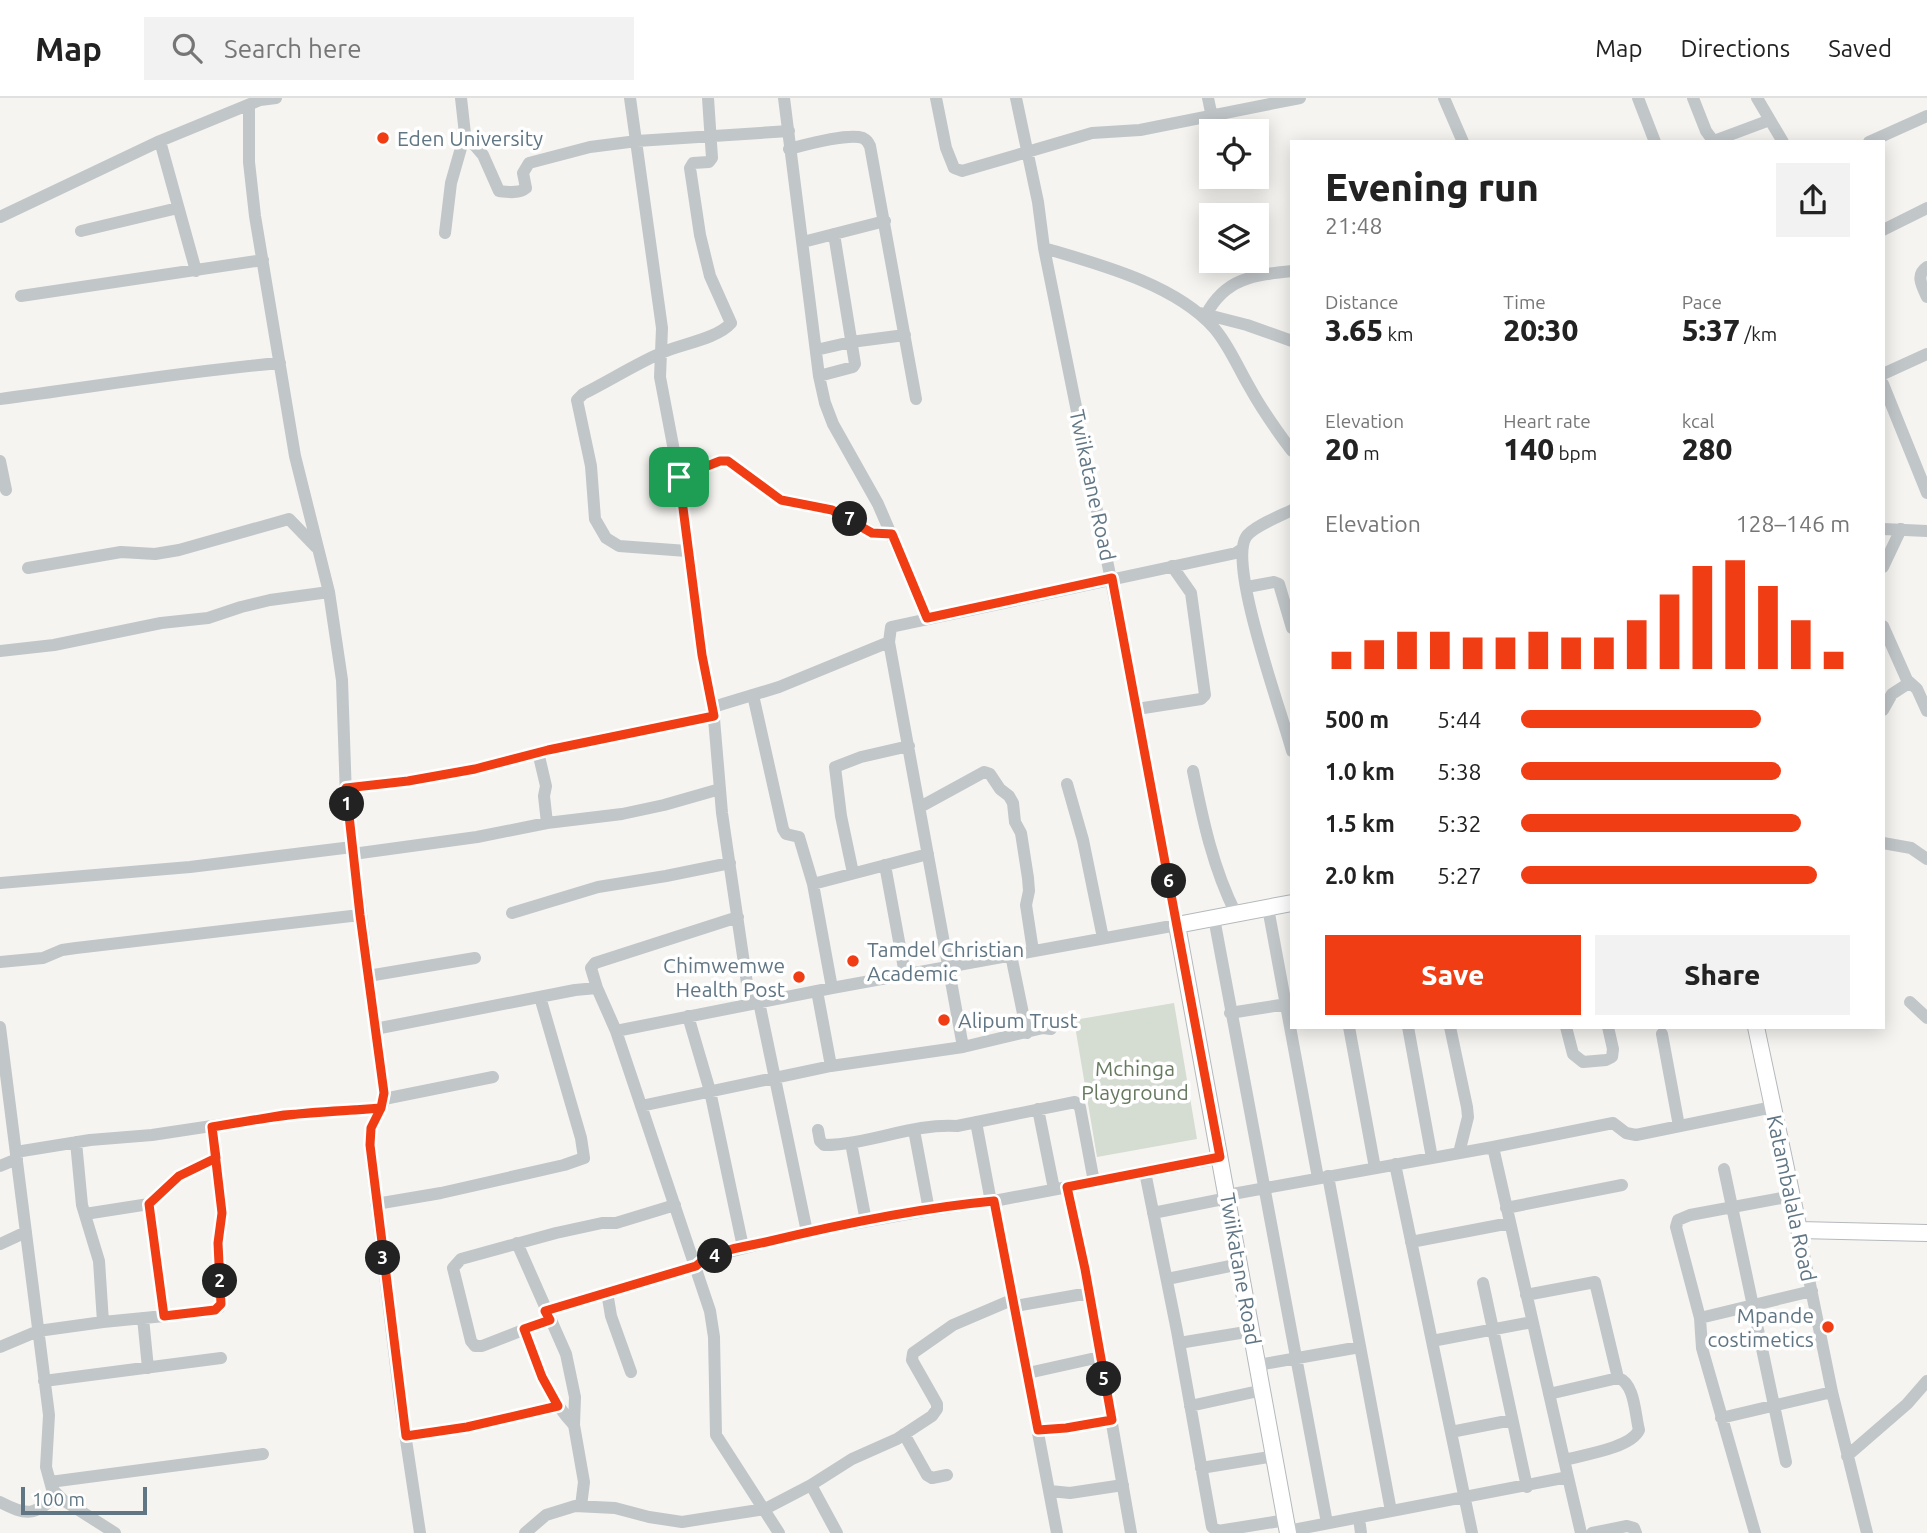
<!DOCTYPE html>
<html lang="en">
<head>
<meta charset="utf-8">
<style>
	body { margin:0; font-family:Ubuntu,sans-serif; background:#f2f2f2; color:#222; height:100vh; display:flex; flex-direction:column; font-size:26px; white-space:nowrap }
	* { box-sizing:border-box; margin:0 }
	p { font-size:23px; color:#767676 }
	.icon { flex:none; width:38px; height:38px; fill:none; stroke:currentColor; stroke-width:2; stroke-linecap:round; stroke-linejoin:round }
	.map { position:relative; flex:1; overflow:hidden }
	.details { position:absolute; left:1290px; top:42px; width:595px; height:889px; display:flex; flex-direction:column; background:#fff; border-radius:0px; box-shadow:0 4px 18px #0003 }
	.details>* { flex:none }
	.tools { position:absolute; left:1199px; top:21px; display:grid; gap:14px }
	.tools a { display:grid; place-items:center; width:70px; height:70px; border-radius:0px; background:#fff; box-shadow:0 4px 18px #0003; font-size:35px }
	.scale { position:absolute; left:21px; bottom:18px; width:126px; box-sizing:border-box; padding-left:7px; border:4px solid #617684; border-top:0; font-size:19px; line-height:24px; white-space:nowrap; color:#617684; -webkit-text-stroke:5px #fff; paint-order:stroke }
	.pin { position:absolute; display:grid; place-items:center; width:60px; height:60px; color:#fff; margin:-30px; border-radius:14px; box-shadow:0 4px 10px #0006 }
	.km { position:absolute; width:35px; height:35px; margin:-18px; border-radius:50%; background:#222; color:#fff; font-size:19px; line-height:35px; text-align:center }
	.round { display:grid; place-items:center; flex:none; width:74px; height:74px; border-radius:0px; background:#f2f2f2 }
	.overview { display:flex; align-items:center; justify-content:space-between; height:119px; padding:0 35px }
	h1 { font-size:38px; font-weight:800; line-height:52px }
	.stats { display:grid; grid-template-columns:repeat(3,1fr); gap:10px; height:119px; padding:7px 35px }
	.stats div { display:grid; align-content:center }
	.stats b { font-size:30px; font-weight:800 }
	.stats small { font-size:19px; font-weight:400 }
	.stats p { font-size:19px }
	.chart { height:196px; padding:14px 35px }
	.chart p { display:flex; justify-content:space-between }
	.chart svg { width:100%; height:126px; margin-top:7px; stroke:#f13d13; stroke-width:6 }
	.button { display:flex; gap:14px; margin-top:auto; padding:14px 35px }
	.button a { flex:1; height:80px; border-radius:0px; background:#f13d13; color:#fff; font-size:28px; font-weight:800; line-height:80px; text-align:center }
	.button a+a { background:#f2f2f2; color:#222 }
	ul { padding:0 35px; list-style:none; font-size:23px }
	li { display:grid; grid-template-columns:112px 84px 1fr; align-items:center; height:52px }
	li i { height:18px; border-radius:9px; background:#f13d13 }
	header { display:flex; align-items:center; gap:42px; box-sizing:border-box; height:98px; padding:0 35px; background:#fff; border-bottom:2px solid #e0e0e0 }
	header strong { font-size:33px }
	nav { display:flex; gap:38px; margin-inline-start:auto; font-size:24px }
	.search { width:490px; height:63px; background:#f2f2f2; display:flex; align-items:center; gap:18px; box-sizing:border-box; padding:0 24px; border-radius:0px; color:#767676; font-size:26px }
	.map>svg:first-child { display:block }
</style>
</head>
<body>
<header>
<strong>Map</strong>
<div class="search"><svg class="icon" aria-label="search" viewBox="0 0 24 24"><circle cx="10" cy="10" r="6"/><path d="M15 15l6 6"/></svg>Search here</div>
<nav><a>Map</a><a>Directions</a><a>Saved</a></nav>
</header>
<div class="map">
<svg width="1927" height="1435" viewBox="0 0 1927 1435">
	<rect width="100%" height="100%" fill="#f5f4f0"/>
	<!-- green -->
	<path fill="#d5dcd1" d="M1174 905 1197 1041 1097 1059 1074 922Z"/>
	<g fill="none" stroke-linecap="round" stroke-linejoin="round">
		<defs>
			<path id="major" d="M1756 929 1799 1132 1927 1135
				M1288 1435 1177 827 1292 805"/>
		</defs>
		<!-- major casing -->
		<use href="#major" stroke="#b4b9bc" stroke-width="18"/>
		<!-- minor -->
		<path stroke="#c1c6c9" stroke-width="12" d="M630 0 662 230 660 279 679 379 702 557 713 609 722 715 750 906
			M784 0 819 278 825 305 833 326 878 406 927 520
			M936 0 946 50 954 70 962 73 1092 35 1140 32 1300 0
			M1208 0 1212 19
			M1444 0 1463 44
			M1638 0 1655 44
			M1693 0 1706 33 1714 44
			M1757 0 1783 44
			M249 7V64L255 118 295 358 329 494 342 582 346 699 384 995 383 1006 371 1030V1060L400 1302 420 1435
			M465 36 483 57 499 93C507 94 519 96 526 90L523 75 529 65 590 49 637 43 789 33
			M160 43 196 173
			M1711 44 1770 22
			M1869 44 1927 18
			M789 51C805 47 847 35 863 40 867 42 868 44 870 48L916 301
			M0 119 160 43 260 2 276 0
			M1883 132 1927 110
			M81 133 178 110
			M445 135 451 85 465 36 461 0
			M803 144 885 123
			M1044 150C1098 166 1175 186 1214 230 1229 247 1238 270 1250 290 1262 312 1277 333 1292 353
			M1927 169C1915 177 1922 188 1927 199
			M21 198 263 162
			M1200 215 1247 227 1292 243
			M1206 217C1225 180 1254 177 1292 173
			M816 252 851 244 905 237
			M1883 276 1927 256
			M819 278 853 269 855 266 834 136
			M1883 286 1927 395
			M0 301C93 289 186 273 280 265
			M0 363 6 392
			M679 379 720 363H728L781 402 832 412 872 434 892 436
			M1292 412C1280 418 1252 429 1246 439 1228 468 1282 615 1292 653
			M1883 431 1927 433
			M687 453 619 448 606 440 595 421 591 368 577 302 583 296C609 283 634 267 661 255 681 246 717 241 731 225L710 178 700 137 690 70 693 65 709 64 712 60 708 0
			M1883 469 1901 431
			M28 470 121 454 155 456 179 452 289 421 316 449
			M1247 489 1274 484 1279 486 1292 530
			M1883 528 1907 582 1917 591 1927 613
			M0 553 54 547 161 525 208 520 241 509 270 502 329 494
			M753 597 783 731 786 736 799 739 813 786 832 890
			M713 609 779 589 889 544
			M1137 611 1201 601 1205 597 1191 495 1172 468
			M1883 612 1892 596 1909 585
			M538 654 546 688 544 698 547 725
			M1193 673C1203 723 1213 770 1236 816
			M1067 686 1083 742 1103 840
			M346 690 408 683 475 671 548 652 714 618
			M920 709 984 674 990 676 1000 691 1009 698 1013 705 1015 724 1021 735 1028 780 1029 793 1026 807 1033 853
			M1883 745 1911 750 1927 761
			M353 756 477 739 547 725 622 716 664 707 720 691
			M885 767 905 876
			M853 775 841 718 835 669 861 659 909 648
			M0 785 190 769 352 749
			M813 786 928 756
			M1268 810 1318 1080
			M512 815 598 789 666 778 730 765
			M738 819 595 865 591 870 597 890 616 933 710 1213 714 1239 716 1337 779 1435
			M1214 820 1327 1425
			M1011 857 1027 935
			M0 864 43 860 62 852 76 850 360 817
			M368 878 475 860
			M817 893 831 968 963 949 1043 930 1051 931
			M759 904 807 1134
			M1910 904 1927 920
			M1230 915 1287 906
			M688 918 710 993 743 1149
			M0 929 49 1317 46 1369 52 1391 63 1402 115 1435
			M1349 929 1375 1070
			M1408 929 1432 1060
			M1450 929 1467 1009 1468 1019 1459 1055
			M1566 929 1573 956 1583 964 1606 962 1612 959 1613 951 1608 929
			M375 931 575 892 597 890
			M616 933 832 890 1177 827 1137 611 1044 150 1038 104 1016 0
			M1662 936 1679 1028
			M963 949 889 544 891 529 1236 455 1242 451
			M384 1001 493 979
			M641 1008 831 968
			M1038 1011 1054 1091
			M976 1024 991 1104
			M818 1032 820 1043 824 1047C869 1047 912 1025 957 1028L1075 1004 1080 1009 1094 1084
			M914 1032 929 1112
			M76 1044 82 1107 99 1163 103 1224
			M851 1045 866 1123
			M1493 1049 1613 1025 1626 1035 1636 1037 1773 1009
			M16 1054 90 1042 152 1037 284 1017 381 1010
			M1395 1066 1472 1435
			M0 1068 17 1061
			M1724 1071 1786 1364
			M1145 1074 1177 1233 1212 1429 1218 1433 1286 1422
			M1328 1078 1391 1413
			M1067 1089 1085 1171 1131 1435
			M1227 1097 1493 1049 1568 1379 1288 1433
			M994 1103 1057 1435
			M149 1106 164 1218
			M376 1106 441 1095 564 1067 584 1060 581 1040 540 899
			M1506 1110 1622 1087
			M1153 1115 1228 1100
			M85 1116 149 1106 179 1078 216 1060
			M1799 1132 1832 1294 1867 1435
			M1411 1144 1510 1125
			M517 1145 566 1256 575 1299 574 1327 584 1384 581 1408
			M0 1146 26 1134
			M1167 1181 1240 1166
			M1483 1185 1527 1389
			M607 1194 611 1218 631 1274
			M1526 1197 1595 1184 1618 1280
			M1015 1208 1089 1195
			M545 1213 696 1168 709 1159 807 1134 929 1112 994 1103 1220 1060
			M143 1220 148 1270
			M1700 1220 1812 1193
			M549 1222 482 1248H475L471 1243 453 1170 461 1161 556 1135 602 1125H616L675 1107
			M524 1231C537 1266 548 1300 574 1327
			M1432 1243 1532 1224
			M1179 1245 1252 1233
			M0 1249 38 1233 103 1224 205 1214 219 1210 221 1203 218 1145 222 1115 212 1029
			M1258 1267 1360 1249
			M1028 1275 1100 1259
			M44 1283 221 1260
			M1549 1296 1618 1280C1635 1285 1635 1317 1639 1332 1631 1350 1583 1357 1564 1362
			M1190 1308 1263 1292
			M1721 1320 1832 1294
			M1038 1332 1067 1330 1112 1322
			M1451 1334 1512 1322
			M904 1336 927 1377 932 1380 947 1377
			M406 1338 467 1329 558 1308
			M1847 1358 1907 1306 1927 1283
			M1201 1370 1275 1358
			M1568 1379 1581 1435
			M50 1384 263 1356
			M811 1387 837 1435
			M1050 1393 1070 1395 1123 1387
			M0 1404C27 1418 34 1418 57 1397
			M1359 1420 1361 1435
			M525 1435 546 1417 575 1408 615 1410 649 1419 682 1424 765 1411 811 1387 852 1361 897 1341 932 1318 937 1311V1306L912 1262 913 1255 953 1227 1014 1201
			M1592 1435 1627 1428 1634 1430 1636 1435
			M1755 1435 1702 1250 1700 1220 1676 1129 1678 1122 1690 1117 1792 1098"/>
		<!-- major -->
		<use href="#major" stroke="#fff" stroke-width="16"/>
	</g>
	<g fill="none" stroke-linecap="round" stroke-linejoin="round">
		<defs>
			<path id="route" d="M679 379 702 557 714 618 548 652 475 671 408 683 346 690 360 817 384 995 381 1010 284 1017 212 1029 222 1115 218 1145 221 1206 215 1212 164 1218 149 1106 179 1078 216 1060 212 1029C235 1025 259 1021 282 1018 315 1013 349 1013 381 1010L371 1030 370 1047 406 1338 467 1329 558 1308 542 1279 524 1231 550 1222 545 1213 696 1168C713 1152 744 1149 766 1144 841 1126 918 1110 994 1103L1038 1332 1066 1330 1112 1322 1085 1171 1067 1089 1220 1059 1112 480 927 520 892 436 872 435 832 412 781 402 728 363H720L679 379"/>
		</defs>
		<!-- route casing -->
		<use href="#route" stroke="#fff" stroke-width="14"/>
		<!-- route -->
		<use href="#route" stroke="#f13d13" stroke-width="9"/>
	</g>
	<!-- markers -->
	<g fill="#f13d13" stroke="#fff" stroke-width="2.5">
		<circle cx="383" cy="40" r="7"/>
		<circle cx="853" cy="863" r="7"/>
		<circle cx="799" cy="879" r="7"/>
		<circle cx="944" cy="922" r="7"/>
		<circle cx="1828" cy="1229" r="7"/>
	</g>
	<g text-anchor="middle" dominant-baseline="central" stroke-width="7" stroke-linejoin="round" paint-order="stroke">
		<!-- poi labels -->
		<g font-size="21" fill="#617684" stroke="#fff" text-anchor="start">
			<text x="397" y="40">Eden University</text>
			<text x="867" y="851">Tamdel Christian<tspan x="867" dy="24">Academic</tspan></text>
			<text x="785" y="867" text-anchor="end">Chimwemwe<tspan x="785" dy="24">Health Post</tspan></text>
			<text x="958" y="922">Alipum Trust</text>
			<text x="1814" y="1217" text-anchor="end">Mpande<tspan x="1814" dy="24">costimetics</tspan></text>
		</g>
		<!-- street labels -->
		<g font-size="21" fill="#617684" stroke="#fff">
			<text transform="translate(1093 387) rotate(78)">Twiikatane Road</text>
			<text transform="translate(1792 1100) rotate(78)">Katambalala Road</text>
			<text transform="translate(1241 1171) rotate(80)">Twiikatane Road</text>
		</g>
		<!-- park labels -->
		<g font-size="21" fill="#677a60" stroke="#fff">
			<text x="1135" y="970">Mchinga<tspan x="1135" dy="24">Playground</tspan></text>
		</g>
	</g>
</svg>
<div class="tools">
<a><svg class="icon" aria-label="locate" viewBox="0 0 24 24"><circle cx="12" cy="12" r="6"/><path d="M12 2v4M12 18v4M2 12h4M18 12h4"/></svg></a>
<a><svg class="icon" aria-label="layers" viewBox="0 0 24 24"><path d="M12 4l9 5-9 5-9-5zM3 14l9 5 9-5"/></svg></a>
</div>
<div class="scale">100 m</div>
<div class="pin" style="left:679px;top:379px;background:#1e9e55"><svg class="icon" aria-label="arrive" viewBox="0 0 24 24"><path d="M6 21V4h12l-3 4 3 4H6"/></svg></div>
<b class="km" style="left:347px;top:706px">1</b>
<b class="km" style="left:220px;top:1183px">2</b>
<b class="km" style="left:383px;top:1160px">3</b>
<b class="km" style="left:715px;top:1158px">4</b>
<b class="km" style="left:1104px;top:1281px">5</b>
<b class="km" style="left:1169px;top:783px">6</b>
<b class="km" style="left:850px;top:421px">7</b>
<section class="details">
<div class="overview"><div><h1>Evening run</h1><p>21:48</p></div><a class="round"><svg class="icon" aria-label="share" viewBox="0 0 24 24"><path d="M12 15V3M7 8l5-5 5 5M5 13v7h14v-7"/></svg></a></div>
<div class="stats">
<div><p>Distance</p><b>3.65<small> km</small></b></div>
<div><p>Time</p><b>20:30</b></div>
<div><p>Pace</p><b>5:37<small> /km</small></b></div>
</div>
<div class="stats">
<div><p>Elevation</p><b>20<small> m</small></b></div>
<div><p>Heart rate</p><b>140<small> bpm</small></b></div>
<div><p>kcal</p><b>280</b></div>
</div>
<div class="chart"><p><span>Elevation</span>128–146 m</p>
<svg viewBox="0 0 160 44" preserveAspectRatio="none"><path d="M5 44V38M15 44V34M25 44V31M35 44V31M45 44V33M55 44V33M65 44V31M75 44V33M85 44V33M95 44V27M105 44V18M115 44V8M125 44V6M135 44V15M145 44V27M155 44V38"/></svg>
</div>
<ul>
<li><b>500 m</b>5:44<i style="width:73%"></i></li>
<li><b>1.0 km</b>5:38<i style="width:79%"></i></li>
<li><b>1.5 km</b>5:32<i style="width:85%"></i></li>
<li><b>2.0 km</b>5:27<i style="width:90%"></i></li>
</ul>
<div class="button"><a>Save</a><a>Share</a></div>
</section>
</div>
</body>
</html>
